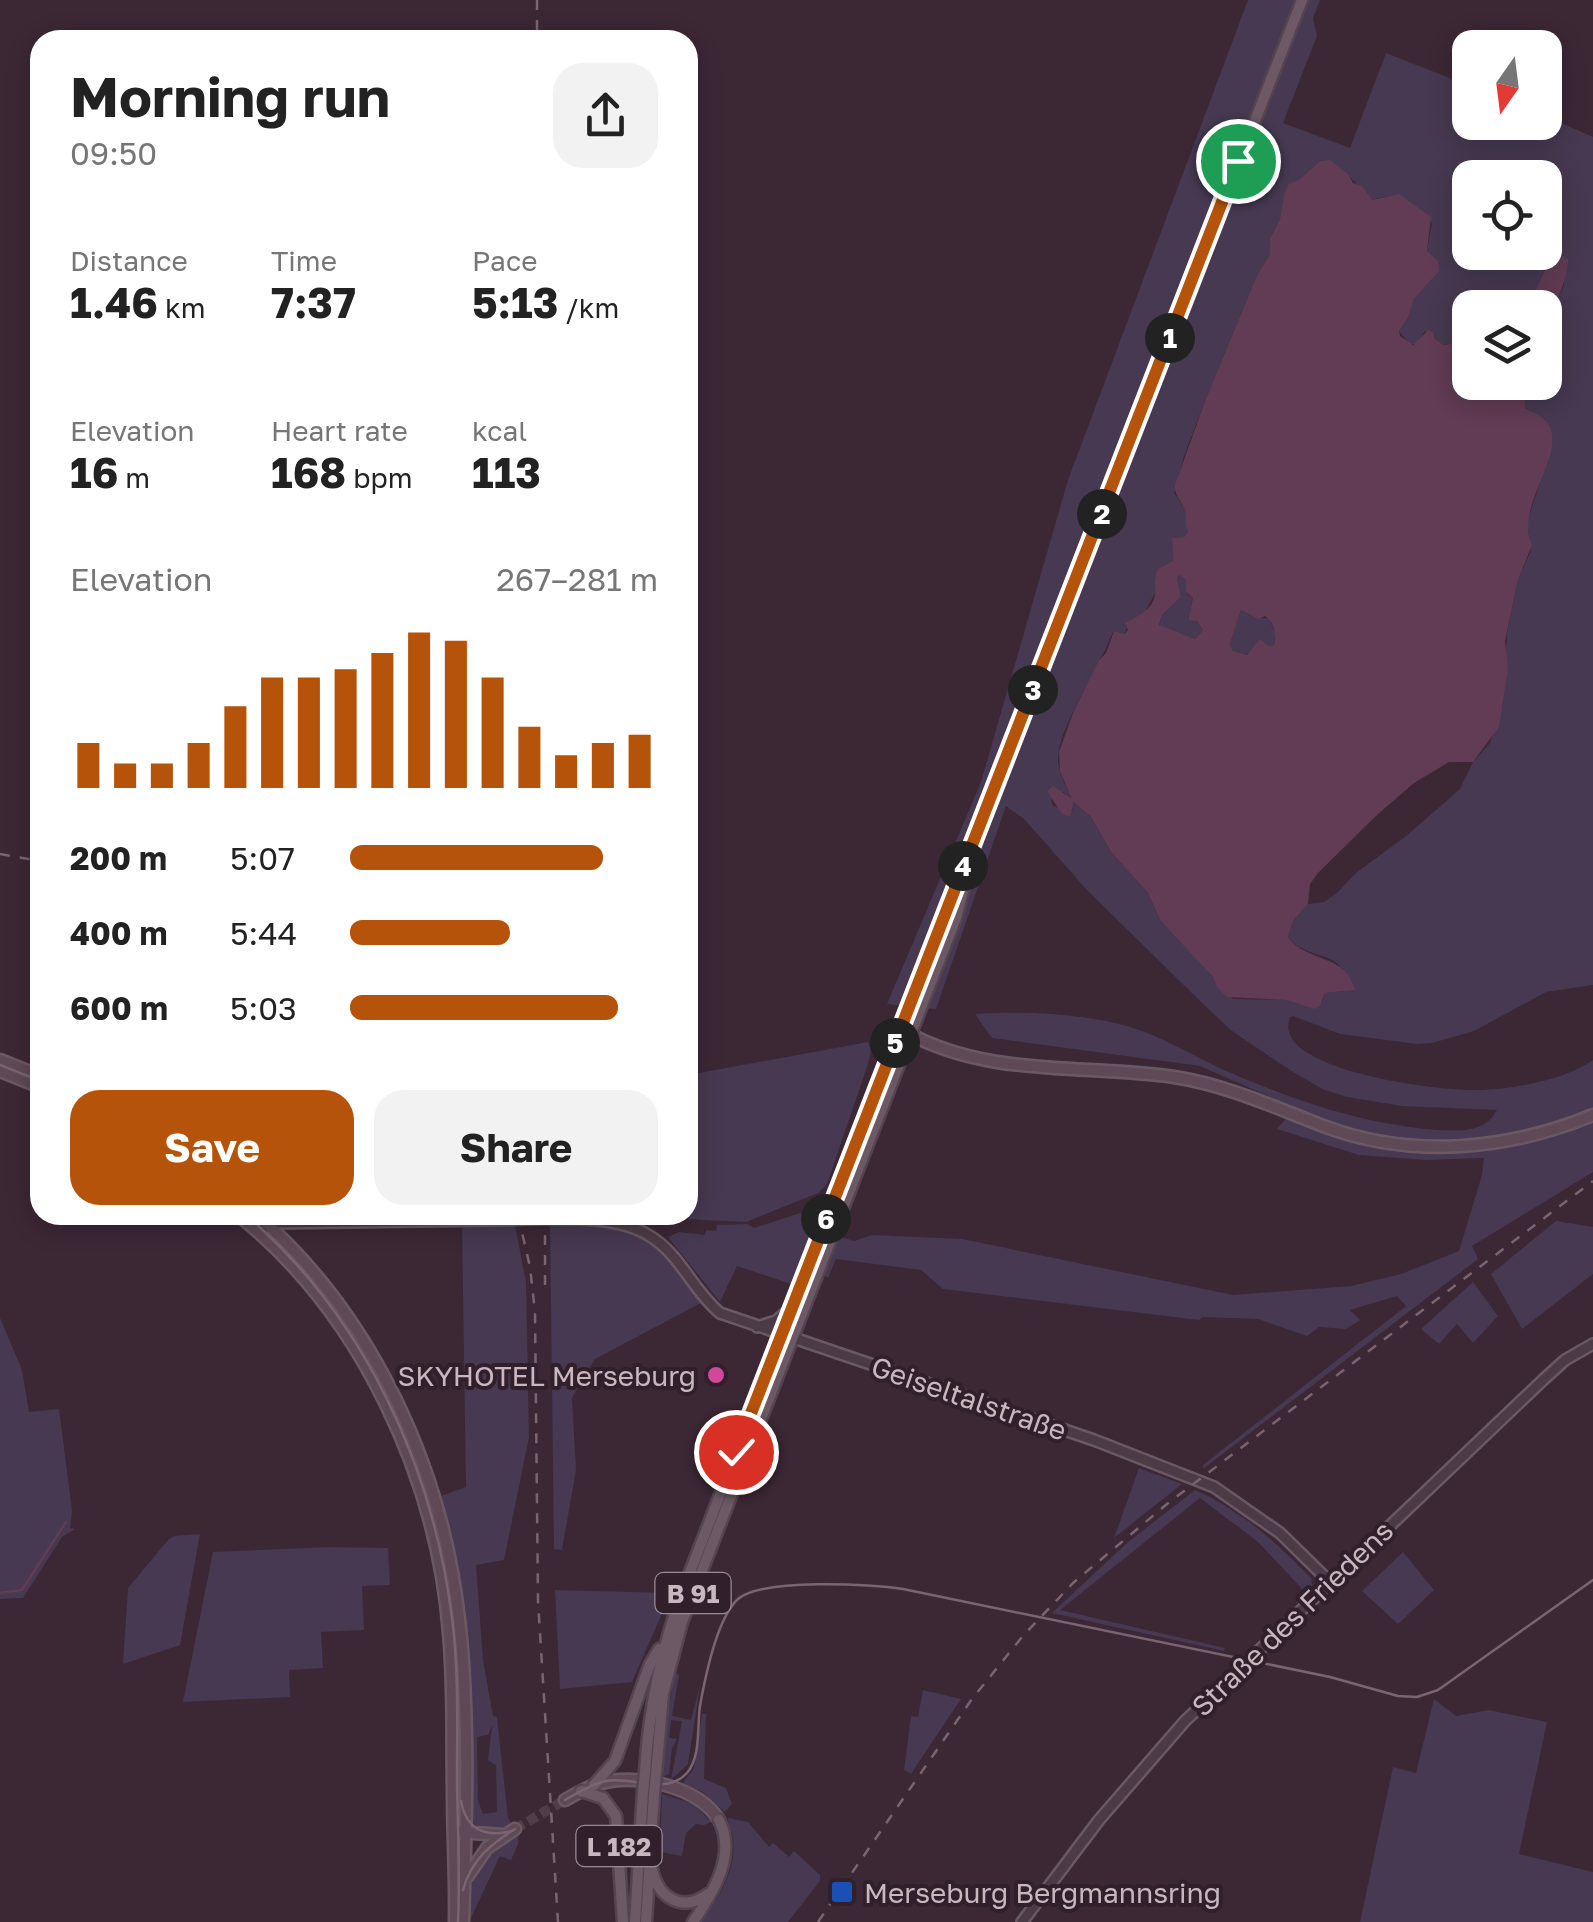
<!DOCTYPE html>
<html lang="en">
<head>
<meta charset="utf-8">
<style>
	body { margin:0; font-family:"Golos Text",sans-serif; background:#f2f2f2; color:#222; height:100vh; display:flex; flex-direction:column; font-size:38px; white-space:nowrap }
	* { box-sizing:border-box; margin:0 }
	p { font-size:32px; color:#767676 }
	.icon { flex:none; width:55px; height:55px; fill:none; stroke:currentColor; stroke-width:2; stroke-linecap:round; stroke-linejoin:round }
	.map { position:relative; flex:1; overflow:hidden }
	.details { position:absolute; left:30px; top:30px; width:668px; height:1195px; display:flex; flex-direction:column; background:#fff; border-radius:30px; box-shadow:0 5px 25px #0003 }
	.details>* { flex:none }
	.needle { width:65px; rotate:194deg }
	.buttons { position:absolute; left:1452px; top:30px; display:grid; gap:20px }
	.buttons a { display:grid; place-items:center; width:110px; height:110px; border-radius:20px; background:#fff; box-shadow:0 5px 25px #0003; font-size:50px }
	.pin { position:absolute; display:grid; place-items:center; width:85px; height:85px; color:#fff; margin:-42px; border:5px solid #fff; border-radius:50%; box-shadow:0 2px 10px #0007 }
	.km { position:absolute; width:50px; height:50px; margin:-25px; border-radius:50%; background:#222; color:#fff; font-size:28px; line-height:50px; text-align:center }
	.round { display:grid; place-items:center; flex:none; width:105px; height:105px; border-radius:30px; background:#f2f2f2 }
	.summary { display:flex; align-items:center; justify-content:space-between; height:170px; padding:0 40px }
	h1 { font-size:55px; font-weight:700; line-height:75px }
	.figures { display:grid; grid-template-columns:repeat(3,1fr); gap:15px; height:170px; padding:10px 40px }
	.figures div { display:grid; align-content:center }
	.figures b { font-size:42px; font-weight:700 }
	.figures small { font-size:28px; font-weight:400 }
	.figures p { font-size:28px }
	.chart { height:280px; padding:20px 40px }
	.chart p { display:flex; justify-content:space-between }
	.chart svg { width:100%; height:180px; margin-top:10px; stroke:#b45309; stroke-width:6 }
	.primary-button { display:flex; gap:20px; margin-top:auto; padding:20px 40px }
	.primary-button a { flex:1; height:115px; border-radius:30px; background:#b45309; color:#fff; font-size:40px; font-weight:700; line-height:115px; text-align:center }
	.primary-button a+a { background:#f2f2f2; color:#222 }
	ul { padding:0 40px; list-style:none; font-size:32px }
	li { display:grid; grid-template-columns:160px 120px 1fr; align-items:center; height:75px }
	li i { height:25px; border-radius:12px; background:#b45309 }
	.map>svg:first-child { display:block }
</style>
</head>
<body>
<div class="map">
<svg width="1593" height="1922" viewBox="0 0 1593 1922">
	<rect width="100%" height="100%" fill="#3c2735"/>
	<!-- green -->
	<path fill="#463951" fill-rule="evenodd" d="M1248 0H1320L1313 18 1317 36 1283 123 1350 148 1386 53 1470 86V122H1545V116L1593 137V985L1546 992 1474 1031 1432 1043 1417 1044 1340 1034 1293 1016 1290 1017C1289 1022 1287 1027 1289 1032 1300 1074 1446 1092 1482 1090 1518 1088 1564 1080 1593 1060V1172L1472 1246 1478 1259 1203 1469V1465L1406 1306 1397 1296 1350 1310 1360 1320 1346 1329 1319 1327 1307 1336 1258 1319 1202 1317 1199 1320 943 1289 921 1270 836 1259 828 1278 823 1274 838 1236 854 1241 872 1235 962 1239 1233 1295 1351 1286 1401 1274 1459 1251 1482 1175 1484 1158 1425 1160 1359 1155 1277 1129 1295 1108 1200 1066 992 1038 975 1014C1026 1011 1077 1013 1127 1026 1162 1036 1191 1055 1224 1070 1293 1100 1362 1124 1437 1130 1460 1131 1485 1133 1497 1110L1402 1106 1347 1097 1322 1089 1290 1070 1232 1031 1203 1004 1087 890 1024 819 1006 806 936 1009 887 1004 981 782 1068 480ZM1320 161H1330L1344 171 1372 200C1405 190 1409 201 1432 223L1427 251V283L1414 299 1408 318 1399 331 1409 344H1416L1425 331 1434 334 1435 339 1444 345 1470 341V308L1528 307 1550 262 1561 255C1573 301 1551 291 1545 324 1542 342 1545 364 1545 382L1527 383 1525 408 1545 419 1549 456 1527 522 1531 550 1518 580 1507 633 1503 704 1490 743 1473 762 1460 789 1405 837 1357 872 1337 893 1324 902 1308 904 1293 921 1288 937C1301 953 1317 952 1334 961 1342 966 1349 981 1354 990L1325 993 1322 1002 1315 1008 1286 1000 1233 999 1158 916 1148 893 1111 852 1091 817 1074 802 1072 811 1053 806 1051 800 1063 792 1071 798C1067 788 1059 773 1058 762 1057 731 1088 689 1099 660 1106 651 1108 641 1114 631L1125 634 1127 627 1143 615 1173 561 1172 538 1184 537 1188 532 1185 509 1174 493 1184 456 1205 401 1257 275 1270 254V238L1280 219 1284 194ZM1470 178H1545V252H1470Z
		M1179 575 1186 580 1187 594 1193 598 1188 619 1197 621 1203 630 1195 639 1159 626 1162 615 1181 597 1177 578Z
		M1241 610 1256 618H1269L1275 633 1274 645 1244 655 1233 651 1230 644Z
		M868 1042 871 1051 868 1064 827 1184 818 1193 746 1222 619 1216 688 1215V1075Z
		M800 1213 812 1214 818 1220 791 1284 737 1266 720 1302 668 1237 679 1232 705 1235 706 1230 716 1231 717 1225 747 1224 754 1228Z
		M1556 1221 1593 1227V1274L1522 1329 1491 1274Z
		M465 1224 515 1225 526 1282 529 1437 504 1560 476 1565 483 1660 493 1716 497 1717 508 1818 512 1825C497 1834 481 1833 470 1819L465 1653 438 1497 466 1487 462 1226ZM492 1725 488 1760 496 1765 497 1812 483 1814 478 1801 477 1737 488 1735Z
		M550 1224C588 1224 634 1221 664 1251 678 1266 687 1287 701 1303L595 1359 572 1398 576 1470 562 1550 554 1549Z
		M1473 1282 1498 1316 1473 1343 1457 1324 1439 1344 1421 1329Z
		M0 1318 22 1370 29 1412 59 1409 72 1510 70 1528 75 1529 62 1537 23 1598 0 1599Z
		M1139 1468 1182 1484 1114 1538Z
		M1195 1490C1242 1511 1276 1542 1311 1578L1312 1586 1306 1593 1258 1542 1200 1498 1060 1610 1225 1648 1224 1651 1052 1613 1128 1542Z
		M200 1534 180 1645 123 1664 128 1588 168 1540 174 1536Z
		M329 1547 388 1548 390 1585 362 1586 364 1630 321 1632 323 1668 289 1670 290 1697 183 1702 213 1552Z
		M1403 1552 1434 1590 1398 1624 1362 1591Z
		M555 1590 671 1593 632 1682 560 1689Z
		M675 1673 679 1675 672 1716 691 1720 700 1686 688 1764 671 1780 682 1721 671 1720 669 1738 677 1739 672 1749 669 1774 663 1777 668 1713Z
		M923 1690 961 1699 911 1774 904 1770 911 1716 918 1717Z
		M1434 1699 1456 1716 1489 1710 1547 1722 1519 1854 1593 1872V1922H1360L1393 1767 1416 1773Z
		M702 1714H706L704 1779 726 1788 732 1804 725 1812 703 1792 683 1783 694 1768Z
		M662 1794 694 1804 711 1822 704 1825 696 1824 686 1833 682 1856 660 1852Z
		M728 1818 748 1822 769 1847 773 1843 789 1857 794 1851 820 1875V1881L788 1922H699C720 1900 739 1864 732 1833 730 1828 728 1823 728 1818Z
		M518 1835V1844L511 1860 500 1856 469 1922H465C469 1877 477 1857 518 1835Z"/>
	<!-- water -->
	<path fill="#613c54" fill-rule="evenodd" d="M1330 160 1348 174 1353 183 1362 186 1372 200 1399 194 1431 217 1427 251 1438 261 1439 271 1414 299 1408 318 1399 331 1400 336 1413 345 1428 330 1433 332 1435 339 1444 345 1470 341V382L1527 383 1525 408C1531 412 1542 415 1546 421 1571 451 1513 506 1532 545L1518 580 1505 641 1508 669 1499 727 1473 762H1449L1414 783 1378 814 1318 873 1310 884 1308 904 1293 921 1288 937C1307 963 1346 953 1355 990L1325 993 1320 1006 1315 1009 1286 1000 1227 997 1217 987 1213 977 1160 920 1148 893 1111 852 1091 817 1074 802 1070 817 1062 814 1047 791 1053 786 1071 798 1060 771 1059 752 1073 713 1099 660 1106 653 1114 631 1125 634 1128 630 1125 623C1136 617 1152 611 1155 595 1156 585 1153 580 1158 569L1173 561 1172 538 1184 537 1188 532C1184 523 1187 520 1185 511 1183 501 1174 498 1175 485L1205 401 1257 275 1270 254V238L1280 219 1284 194 1289 184 1299 180 1320 161ZM1179 575 1186 580V592L1193 598 1188 620 1197 621 1203 630 1195 639 1159 625 1162 615 1181 597 1177 578ZM1241 610 1258 619 1265 616C1274 621 1276 635 1274 645L1269 646 1260 639 1247 655 1233 651 1230 644Z
		M1561 255 1568 259C1567 285 1556 300 1545 323V308L1528 307 1546 268Z"/>
	<g fill="none" stroke-linecap="round" stroke-linejoin="round">
		<!-- stream -->
		<path stroke="#613c54" stroke-width="2.5" d="M0 1593 22 1590 66 1522"/>
		<!-- secondary-tunnel -->
		<path stroke="#513d4a" stroke-width="10" stroke-dasharray="10 5" stroke-linecap="butt" d="M515 1829 565 1800"/>
		<defs>
			<path id="tertiary" d="M263 1228 275 1223C347 1222 418 1221 490 1220 535 1220 609 1211 648 1235 680 1253 692 1290 720 1313L1094 1440 1214 1487 1280 1533 1331 1583
				M757 1327 776 1321 790 1309
				M1022 1922 1099 1820 1185 1721 1543 1380 1565 1360 1593 1344"/>
			<path id="secondary" d="M906 1032C989 1078 1084 1064 1174 1077 1227 1085 1276 1108 1326 1127 1413 1159 1508 1150 1593 1115
				M0 1060 40 1076
				M0 1071 40 1087
				M238 1215C361 1313 437 1478 449 1633 454 1686 452 1739 453 1793 453 1836 456 1879 455 1922
				M257 1215C373 1316 442 1468 459 1619 470 1713 466 1827 463 1922
				M565 1800C576 1794 588 1786 602 1783 638 1773 699 1787 719 1820
				M459 1832 502 1835
				M467 1877 487 1848 515 1829"/>
			<path id="primary" d="M645 1772C649 1707 661 1651 683 1590L1302 0
				M656 1774 663 1694 682 1622 956 918 971 861
				M594 1785 615 1761 650 1664 659 1649
				M581 1791 603 1798 616 1816 623 1922
				M652 1869C658 1898 682 1913 708 1894
				M635 1922 643 1792
				M646 1922 654 1794
				M693 1922C713 1893 737 1855 719 1820"/>
		</defs>
		<!-- tertiary casing -->
		<use href="#tertiary" stroke="#6a5964" stroke-width="14"/>
		<!-- secondary casing -->
		<use href="#secondary" stroke="#6a5964" stroke-width="15"/>
		<!-- primary casing -->
		<use href="#primary" stroke="#55444f" stroke-width="15"/>
		<!-- tertiary -->
		<use href="#tertiary" stroke="#4c3b46" stroke-width="9"/>
		<!-- secondary -->
		<use href="#secondary" stroke="#5f4956" stroke-width="10"/>
		<!-- primary -->
		<use href="#primary" stroke="#6c5965" stroke-width="10"/>
		<!-- tram -->
		<path stroke="#7a6472" stroke-width="2.5" d="M0 1065 40 1081
			M246 1215C364 1316 433 1466 452 1618 459 1673 457 1730 457 1785 458 1831 460 1877 458 1922
			M565 1800C578 1793 591 1784 606 1781 632 1776 666 1796 687 1773 701 1757 697 1726 700 1706 705 1678 717 1618 738 1599 763 1578 871 1584 903 1589L1330 1677 1398 1696 1417 1697 1438 1690 1593 1580
			M461 1801C466 1829 485 1838 512 1831
			M463 1890C471 1861 489 1845 515 1829"/>
		<!-- rail -->
		<path stroke="#7a6472" stroke-width="2.5" stroke-dasharray="10 10" stroke-linecap="butt" d="M537 0V40
			M0 854 40 861
			M518 1215 530 1267 535 1312 538 1601 558 1922
			M545 1215V1293
			M818 1922 972 1699 1022 1637 1073 1583 1167 1504 1593 1181"/>
		<defs>
			<path id="primary-bridge" d="M643 1792 645 1772
				M654 1794 656 1774"/>
		</defs>
		<!-- primary-bridge casing -->
		<use href="#primary-bridge" stroke="#55444f" stroke-width="15" stroke-linecap="butt"/>
		<!-- primary-bridge -->
		<use href="#primary-bridge" stroke="#6c5965" stroke-width="10"/>
	</g>
	<g fill="none" stroke-linecap="round" stroke-linejoin="round">
		<defs>
			<path id="route" d="M736 1452 1238 161"/>
		</defs>
		<!-- route casing -->
		<use href="#route" stroke="#fff" stroke-width="20"/>
		<!-- route -->
		<use href="#route" stroke="#b45309" stroke-width="12"/>
	</g>
	<!-- markers -->
	<circle fill="#d1479c" stroke="#31202b" stroke-width="4" cx="716" cy="1375" r="10"/>
	<rect fill="#1a4fb4" stroke="#31202b" stroke-width="4" x="830" y="1880" width="24" height="24" rx="5"/>
	<g text-anchor="middle" dominant-baseline="central" stroke-width="8" stroke-linejoin="round" paint-order="stroke">
		<!-- shield labels -->
		<g fill="#31202b" stroke="#9a8a94" stroke-width="2.5">
			<rect x="655.5" y="1573" width="75" height="40" rx="8"/>
			<rect x="576.5" y="1826" width="85" height="40" rx="8"/>
		</g>
		<g font-size="25" font-weight="bold" fill="#c7b7c1">
			<text x="693" y="1593">B 91</text>
			<text x="619" y="1846">L 182</text>
		</g>
		<!-- poi labels -->
		<g font-size="28" fill="#c7b7c1" stroke="#31202b" text-anchor="end">
			<text x="696" y="1375">SKYHOTEL Merseburg</text>
			<text x="864" y="1892" text-anchor="start">Merseburg Bergmannsring</text>
		</g>
		<!-- street labels -->
		<g font-size="28" fill="#c7b7c1" stroke="#31202b">
			<text transform="translate(969 1398) rotate(19)">Geiseltalstraße</text>
			<text transform="translate(1292 1618) rotate(-44)">Straße des Friedens</text>
		</g>
	</g>
</svg>
<div class="buttons">
<a><svg class="needle" viewBox="-14 -14 28 28"><path d="M0-13l5 13h-10z" fill="#e53935"/><path d="M0 13l5-13h-10z" fill="#767676"/></svg></a>
<a><svg class="icon" aria-label="locate" viewBox="0 0 24 24"><circle cx="12" cy="12" r="6"/><path d="M12 2v4M12 18v4M2 12h4M18 12h4"/></svg></a>
<a><svg class="icon" aria-label="layers" viewBox="0 0 24 24"><path d="M12 4l9 5-9 5-9-5zM3 14l9 5 9-5"/></svg></a>
</div>
<div class="pin" style="left:1238px;top:161px;background:#1e9e55"><svg class="icon" aria-label="arrive" viewBox="0 0 24 24"><path d="M6 21V4h12l-3 4 3 4H6"/></svg></div>
<div class="pin" style="left:736px;top:1452px;background:#d93025"><svg class="icon" aria-label="check" viewBox="0 0 24 24"><path d="M5 12l5 5 9-10"/></svg></div>
<b class="km" style="left:1170px;top:338px">1</b>
<b class="km" style="left:1102px;top:514px">2</b>
<b class="km" style="left:1033px;top:690px">3</b>
<b class="km" style="left:963px;top:866px">4</b>
<b class="km" style="left:895px;top:1043px">5</b>
<b class="km" style="left:826px;top:1219px">6</b>
<section class="details">
<div class="summary"><div><h1>Morning run</h1><p>09:50</p></div><a class="round"><svg class="icon" aria-label="share" viewBox="0 0 24 24"><path d="M12 15V3M7 8l5-5 5 5M5 13v7h14v-7"/></svg></a></div>
<div class="figures">
<div><p>Distance</p><b>1.46<small> km</small></b></div>
<div><p>Time</p><b>7:37</b></div>
<div><p>Pace</p><b>5:13<small> /km</small></b></div>
</div>
<div class="figures">
<div><p>Elevation</p><b>16<small> m</small></b></div>
<div><p>Heart rate</p><b>168<small> bpm</small></b></div>
<div><p>kcal</p><b>113</b></div>
</div>
<div class="chart"><p><span>Elevation</span>267–281 m</p>
<svg viewBox="0 0 160 44" preserveAspectRatio="none"><path d="M5 44V33M15 44V38M25 44V38M35 44V33M45 44V24M55 44V17M65 44V17M75 44V15M85 44V11M95 44V6M105 44V8M115 44V17M125 44V29M135 44V36M145 44V33M155 44V31"/></svg>
</div>
<ul>
<li><b>200 m</b>5:07<i style="width:82%"></i></li>
<li><b>400 m</b>5:44<i style="width:52%"></i></li>
<li><b>600 m</b>5:03<i style="width:87%"></i></li>
</ul>
<div class="primary-button"><a>Save</a><a>Share</a></div>
</section>
</div>
</body>
</html>
